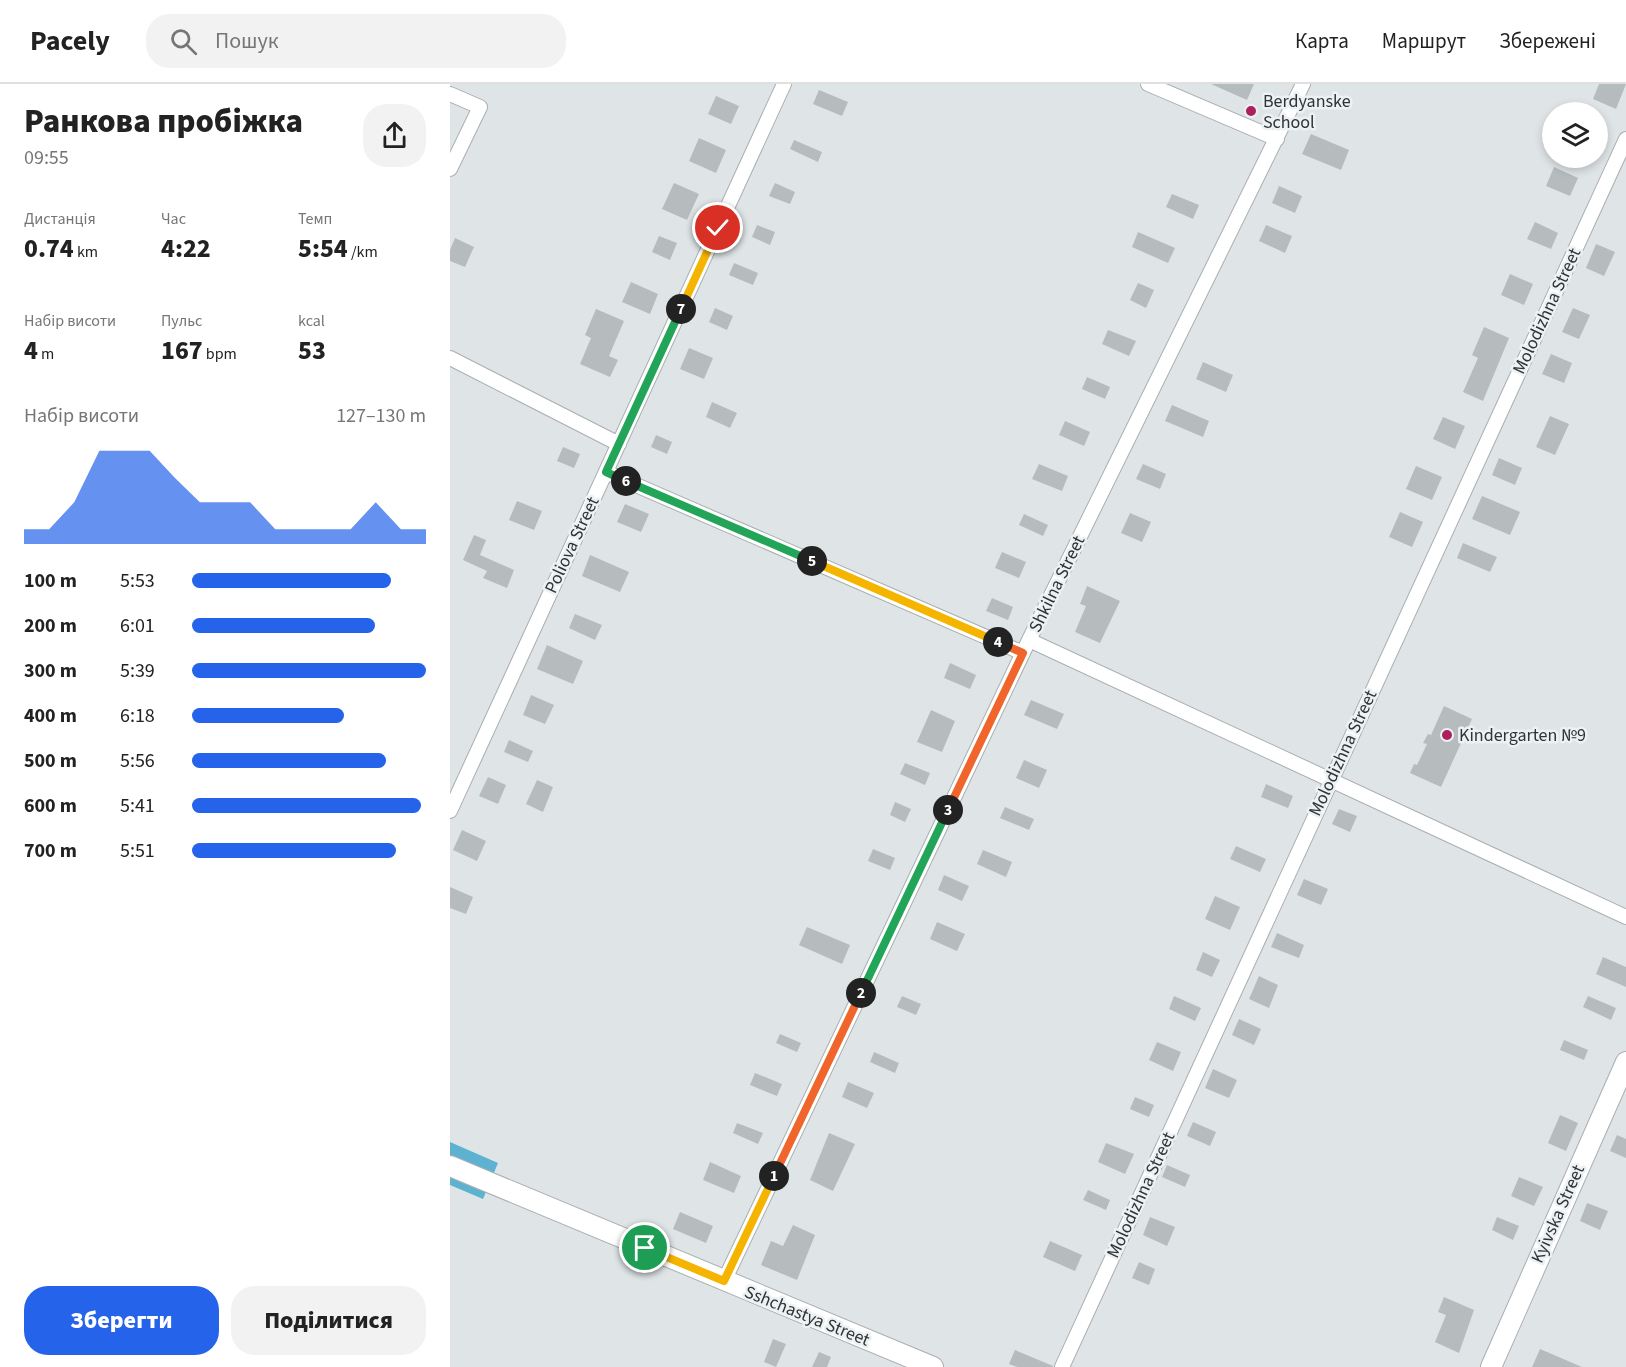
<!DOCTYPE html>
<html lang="uk">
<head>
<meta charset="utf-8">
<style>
	body { margin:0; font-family:"Source Sans 3",sans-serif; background:#f2f2f2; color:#222; height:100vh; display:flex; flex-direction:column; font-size:22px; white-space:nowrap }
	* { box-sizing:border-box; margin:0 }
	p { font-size:20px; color:#767676 }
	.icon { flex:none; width:33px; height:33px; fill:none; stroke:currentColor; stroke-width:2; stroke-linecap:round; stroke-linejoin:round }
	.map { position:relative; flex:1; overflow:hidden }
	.details { display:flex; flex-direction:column; background:#fff; width:450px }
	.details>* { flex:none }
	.buttons { position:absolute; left:1092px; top:18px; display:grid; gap:12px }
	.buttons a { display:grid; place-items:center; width:66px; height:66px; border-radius:50%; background:#fff; box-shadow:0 3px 9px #0003; font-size:30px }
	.pin { position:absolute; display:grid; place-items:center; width:51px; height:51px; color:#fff; margin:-26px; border:3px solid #fff; border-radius:50%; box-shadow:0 2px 6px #0007 }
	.km { position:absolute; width:30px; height:30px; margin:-15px; border-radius:50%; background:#222; color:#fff; font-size:16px; line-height:30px; text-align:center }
	.round { display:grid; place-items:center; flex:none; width:63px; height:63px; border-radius:24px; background:#f2f2f2 }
	.overview { display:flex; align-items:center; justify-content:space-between; height:102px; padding:0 24px }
	h1 { font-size:33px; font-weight:800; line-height:45px }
	.figures { display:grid; grid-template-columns:repeat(3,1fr); gap:9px; height:102px; padding:6px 24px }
	.figures div { display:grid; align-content:center }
	.figures b { font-size:26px; font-weight:800 }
	.figures small { font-size:16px; font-weight:400 }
	.figures p { font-size:16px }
	.chart { height:168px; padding:12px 24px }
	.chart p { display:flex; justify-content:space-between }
	.chart svg { width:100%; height:108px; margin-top:6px; fill:#2563eb; opacity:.7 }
	.cta { display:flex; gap:12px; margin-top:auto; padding:12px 24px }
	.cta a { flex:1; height:69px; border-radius:24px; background:#2563eb; color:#fff; font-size:24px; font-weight:800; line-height:69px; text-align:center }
	.cta a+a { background:#f2f2f2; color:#222 }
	ul { padding:0 24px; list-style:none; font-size:20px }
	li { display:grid; grid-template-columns:96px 72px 1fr; align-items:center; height:45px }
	li i { height:15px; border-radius:8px; background:#2563eb }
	header { display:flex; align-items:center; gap:36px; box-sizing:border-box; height:84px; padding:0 30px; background:#fff; border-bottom:2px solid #e0e0e0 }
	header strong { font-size:28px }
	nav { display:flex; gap:33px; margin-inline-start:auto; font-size:21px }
	.search { width:420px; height:54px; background:#f2f2f2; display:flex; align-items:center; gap:15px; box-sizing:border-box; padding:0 21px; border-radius:24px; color:#767676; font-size:22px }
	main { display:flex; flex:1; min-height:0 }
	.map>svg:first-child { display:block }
</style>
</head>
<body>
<header>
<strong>Pacely</strong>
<div class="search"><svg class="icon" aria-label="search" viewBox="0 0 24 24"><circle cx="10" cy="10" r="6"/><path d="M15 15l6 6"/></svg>Пошук</div>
<nav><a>Карта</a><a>Маршрут</a><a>Збережені</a></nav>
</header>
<main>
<section class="details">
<div class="overview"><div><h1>Ранкова пробіжка</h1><p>09:55</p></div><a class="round"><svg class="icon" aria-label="share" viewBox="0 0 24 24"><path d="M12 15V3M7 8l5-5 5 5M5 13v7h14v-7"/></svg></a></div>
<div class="figures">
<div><p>Дистанція</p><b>0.74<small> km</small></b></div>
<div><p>Час</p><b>4:22</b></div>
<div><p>Темп</p><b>5:54<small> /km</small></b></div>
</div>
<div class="figures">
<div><p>Набір висоти</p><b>4<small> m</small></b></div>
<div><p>Пульс</p><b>167<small> bpm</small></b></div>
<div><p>kcal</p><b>53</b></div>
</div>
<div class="chart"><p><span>Набір висоти</span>127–130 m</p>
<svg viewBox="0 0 160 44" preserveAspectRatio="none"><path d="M0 44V38L10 38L20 27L30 6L40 6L50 6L60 17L70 27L80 27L90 27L100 38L110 38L120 38L130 38L140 27L150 38L160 38V44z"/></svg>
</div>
<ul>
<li><b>100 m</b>5:53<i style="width:85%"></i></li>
<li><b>200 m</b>6:01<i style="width:78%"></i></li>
<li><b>300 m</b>5:39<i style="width:100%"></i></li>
<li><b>400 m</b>6:18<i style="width:65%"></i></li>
<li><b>500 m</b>5:56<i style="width:83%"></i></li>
<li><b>600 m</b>5:41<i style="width:98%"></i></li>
<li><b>700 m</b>5:51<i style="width:87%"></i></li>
</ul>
<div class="cta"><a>Зберегти</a><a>Поділитися</a></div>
</section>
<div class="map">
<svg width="1176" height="1283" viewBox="0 0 1176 1283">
	<rect width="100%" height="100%" fill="#dfe5e7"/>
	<!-- forest -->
	<path fill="#5cb2d0" d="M0 1058 48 1079 33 1115 0 1101Z"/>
	<!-- building -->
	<path fill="#b6bcbe" d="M761 0H804L797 16Z
		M1149 0H1176L1166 25 1143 15Z
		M369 6 398 18 392 32 363 20Z
		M266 12 289 22 281 40 258 30Z
		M861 50 899 66 891 86 852 70Z
		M249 54 276 66 266 89 239 77Z
		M344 56 372 68 368 78 340 65Z
		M1104 83 1128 94 1120 112 1096 102Z
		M224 99 249 110 237 136 212 125Z
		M325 99 345 108 340 120 319 112Z
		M829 102 852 112 845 129 822 119Z
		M722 110 749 121 743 135 716 123Z
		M1085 138 1108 149 1101 165 1077 155Z
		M307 141 325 148 320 161 302 153Z
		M816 141 842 152 835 169 809 157Z
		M688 148 725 164 718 179 682 163Z
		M209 152 227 159 220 176 202 168Z
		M5 154 24 163 15 183 0 177V166Z
		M1146 160 1165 168 1154 192 1136 184Z
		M284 179 308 189 303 201 279 191Z
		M1060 190 1083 200 1074 221 1051 211Z
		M181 198 208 210 200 230 172 218Z
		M688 199 704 206 696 224 680 216Z
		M265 224 283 232 277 246 259 238Z
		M1123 224 1140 231 1129 255 1112 248Z
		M146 225 174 237 159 272 168 276 160 293 130 280 141 254 135 251Z
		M1034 243 1059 254 1033 317 1013 308 1028 274 1022 271Z
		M658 246 686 257 679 272 652 260Z
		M239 264 263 274 254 295 230 285Z
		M1101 270 1122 279 1114 299 1092 290Z
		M753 278 783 291 776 308 746 295Z
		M637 293 660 303 655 315 632 305Z
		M262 318 287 329 280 344 256 333Z
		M722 321 759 337 753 353 715 337Z
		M1100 332 1119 340 1105 371 1086 363Z
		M993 333 1015 342 1005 365 983 355Z
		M615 337 640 348 634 362 609 351Z
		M206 351 222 358 217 370 201 363Z
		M113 363 130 370 124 384 107 377Z
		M1049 374 1072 384 1065 401 1042 391Z
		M589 380 618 392 612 407 582 395Z
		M693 380 716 390 710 405 686 395Z
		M966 382 992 393 982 416 956 405Z
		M1032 412 1070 428 1060 451 1022 435Z
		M67 417 92 427 84 446 59 436Z
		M175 420 199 430 191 448 167 438Z
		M950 428 973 438 962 463 939 453Z
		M680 429 701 438 692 458 671 449Z
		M574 430 598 441 593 452 569 441Z
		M24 451 36 456 30 471 64 486 57 504 33 494 37 487 13 476Z
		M1013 459 1047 473 1040 488 1007 474Z
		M552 468 576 478 569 494 545 484Z
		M140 471 179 488 170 508 132 492Z
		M637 502 670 517 650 559 625 548 636 522 630 520Z
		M542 514 563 523 558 536 536 527Z
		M125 530 152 541 145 556 119 544Z
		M97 561 133 577 123 600 87 585Z
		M500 579 526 591 520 605 494 594Z
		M81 611 104 621 95 640 73 631Z
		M581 616 614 630 607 645 574 631Z
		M994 622 1022 635 991 703 960 689 964 680 967 681 977 660 973 659 978 650 981 651Z
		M481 626 505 637 492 668 467 658Z
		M59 656 83 667 78 678 54 668Z
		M574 676 597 686 589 704 566 694Z
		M455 679 480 689 475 701 450 690Z
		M38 693 56 701 48 720 29 712Z
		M87 696 103 703 93 728 76 720Z
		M816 700 843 712 838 724 811 713Z
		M445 718 461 725 455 738 440 731Z
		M555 723 584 735 579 746 550 734Z
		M889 725 907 732 900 748 882 740Z
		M12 746 36 757 27 777 3 766Z
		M786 762 816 775 810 788 780 775Z
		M423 765 445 774 440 786 418 777Z
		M533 766 562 778 556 793 527 780Z
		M494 791 519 802 512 817 488 806Z
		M854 795 878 805 871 821 847 811Z
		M0 803 23 813 16 830 0 824Z
		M765 812 790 823 780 846 755 835Z
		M487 838 515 850 507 867 480 855Z
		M357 843 400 861 392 880 349 861Z
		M827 849 854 861 849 874 821 863Z
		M753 868 770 876 762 893 746 886Z
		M1153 873 1176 883V903L1146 890Z
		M809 892 828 901 819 924 799 915Z
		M452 912 471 920 466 931 447 923Z
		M724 912 751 924 745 937 719 925Z
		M1138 912 1166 924 1161 936 1133 923Z
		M789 935 811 945 804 961 782 951Z
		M330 950 351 959 347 968 326 959Z
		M1114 956 1138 966 1134 976 1110 966Z
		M707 958 731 968 723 987 699 976Z
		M424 968 449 979 445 989 420 978Z
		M763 985 787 996 779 1014 755 1004Z
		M305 989 332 1000 327 1012 300 1001Z
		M398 998 424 1009 417 1024 392 1013Z
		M685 1013 704 1021 699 1033 680 1025Z
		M1110 1031 1128 1039 1116 1067 1098 1059Z
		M743 1038 766 1048 760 1062 737 1052Z
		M287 1039 313 1049 308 1060 283 1049Z
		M379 1049 405 1060 383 1107 360 1096Z
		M1167 1051 1176 1055V1074L1160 1067Z
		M656 1059 684 1070 675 1090 648 1078Z
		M260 1078 291 1092 284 1109 253 1096Z
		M717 1081 740 1091 735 1103 712 1093Z
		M1069 1093 1093 1103 1084 1122 1061 1112Z
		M638 1106 660 1116 656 1126 633 1116Z
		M1137 1119 1158 1127 1150 1146 1130 1137Z
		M230 1128 263 1142 256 1159 223 1145Z
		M700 1133 725 1143 717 1162 693 1151Z
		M1047 1133 1069 1142 1063 1156 1042 1146Z
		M343 1141 365 1151 347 1196 311 1181 321 1157 333 1162Z
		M600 1157 632 1171 625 1187 593 1173Z
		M689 1178 705 1185 699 1201 682 1194Z
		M994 1213 1024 1226 1009 1269 985 1258 996 1231 988 1228Z
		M323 1255 336 1260 326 1283 314 1278Z
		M1090 1265 1132 1283H1082Z
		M565 1266 603 1282V1283H567L559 1280Z
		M369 1268 381 1273 377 1283H362Z"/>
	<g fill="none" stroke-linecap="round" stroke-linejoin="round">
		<defs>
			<path id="street" d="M698 0 827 55
				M0 10 30 23 0 85
				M0 274 169 360
				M156 388 573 569
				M579 556 1176 833
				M0 727 334 0
				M274 1197 579 556 853 0
				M612 1283 1176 55"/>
			<path id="secondary" d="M0 1082 483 1283
				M1041 1283 1176 978"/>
		</defs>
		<!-- street casing -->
		<use href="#street" stroke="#a9aeb0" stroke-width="16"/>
		<!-- secondary casing -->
		<use href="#secondary" stroke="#a9aeb0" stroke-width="22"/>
		<!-- street -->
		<use href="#street" stroke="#fff" stroke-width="14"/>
		<!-- secondary -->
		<use href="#secondary" stroke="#fff" stroke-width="20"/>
	</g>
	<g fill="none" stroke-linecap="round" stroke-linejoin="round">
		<defs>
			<path id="split-1" d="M195 1164 274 1197 324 1092"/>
			<path id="split-2" d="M324 1092 411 909"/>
			<path id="split-3" d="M411 909 498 726"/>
			<path id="split-4" d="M498 726 573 569 548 558"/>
			<path id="split-5" d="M362 477 548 558"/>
			<path id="split-6" d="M176 397 362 477"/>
			<path id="split-7" d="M176 397 156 388 231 225"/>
			<path id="split-8" d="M231 225 268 144"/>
		</defs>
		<!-- split-1 casing -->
		<use href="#split-1" stroke="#fff" stroke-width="12"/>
		<!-- split-2 casing -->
		<use href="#split-2" stroke="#fff" stroke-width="12"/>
		<!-- split-3 casing -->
		<use href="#split-3" stroke="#fff" stroke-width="12"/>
		<!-- split-4 casing -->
		<use href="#split-4" stroke="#fff" stroke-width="12"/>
		<!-- split-5 casing -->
		<use href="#split-5" stroke="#fff" stroke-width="12"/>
		<!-- split-6 casing -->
		<use href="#split-6" stroke="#fff" stroke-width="12"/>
		<!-- split-7 casing -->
		<use href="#split-7" stroke="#fff" stroke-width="12"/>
		<!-- split-8 casing -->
		<use href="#split-8" stroke="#fff" stroke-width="12"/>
		<!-- split-1 -->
		<use href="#split-1" stroke="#f5b400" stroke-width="8"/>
		<!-- split-2 -->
		<use href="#split-2" stroke="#f0652b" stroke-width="8"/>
		<!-- split-3 -->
		<use href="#split-3" stroke="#22a559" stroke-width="8"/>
		<!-- split-4 -->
		<use href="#split-4" stroke="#f0652b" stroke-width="8"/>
		<!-- split-5 -->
		<use href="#split-5" stroke="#f5b400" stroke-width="8"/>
		<!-- split-6 -->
		<use href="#split-6" stroke="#22a559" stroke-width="8"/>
		<!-- split-7 -->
		<use href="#split-7" stroke="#22a559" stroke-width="8"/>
		<!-- split-8 -->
		<use href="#split-8" stroke="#f5b400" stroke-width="8"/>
	</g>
	<!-- markers -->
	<g fill="#ac205d" stroke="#ecf2f4" stroke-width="2">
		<circle cx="801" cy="27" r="6"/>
		<circle cx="997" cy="651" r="6"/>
	</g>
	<g text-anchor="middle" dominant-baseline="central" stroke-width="5" stroke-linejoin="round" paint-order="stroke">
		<!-- poi labels -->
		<g font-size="18" fill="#313334" stroke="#ecf2f4" text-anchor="start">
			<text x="813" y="17">Berdyanske<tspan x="813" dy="21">School</tspan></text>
			<text x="1009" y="651">Kindergarten №9</text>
		</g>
		<!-- street labels -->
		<g font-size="18" fill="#313334" stroke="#ecf2f4">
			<text transform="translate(1097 227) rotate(-65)">Molodizhna Street</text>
			<text transform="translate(122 461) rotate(-65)">Poliova Street</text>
			<text transform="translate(607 500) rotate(-64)">Shkilna Street</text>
			<text transform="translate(893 669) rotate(-65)">Molodizhna Street</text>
			<text transform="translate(691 1111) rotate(-65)">Molodizhna Street</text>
			<text transform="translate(1108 1130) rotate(-66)">Kyivska Street</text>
			<text transform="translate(357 1232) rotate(22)">Sshchastya Street</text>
		</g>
	</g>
</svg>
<div class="buttons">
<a><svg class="icon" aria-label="layers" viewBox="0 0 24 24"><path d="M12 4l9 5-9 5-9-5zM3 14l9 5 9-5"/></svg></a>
</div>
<div class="pin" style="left:195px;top:1164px;background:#1e9e55"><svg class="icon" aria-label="arrive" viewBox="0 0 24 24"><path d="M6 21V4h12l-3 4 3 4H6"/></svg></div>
<div class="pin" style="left:268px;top:144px;background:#d93025"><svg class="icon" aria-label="check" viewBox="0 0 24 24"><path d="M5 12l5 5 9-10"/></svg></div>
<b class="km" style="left:324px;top:1092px">1</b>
<b class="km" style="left:411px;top:909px">2</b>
<b class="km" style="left:498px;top:726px">3</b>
<b class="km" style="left:548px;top:558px">4</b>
<b class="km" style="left:362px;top:477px">5</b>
<b class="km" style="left:176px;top:397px">6</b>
<b class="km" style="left:231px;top:225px">7</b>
</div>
</main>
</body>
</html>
